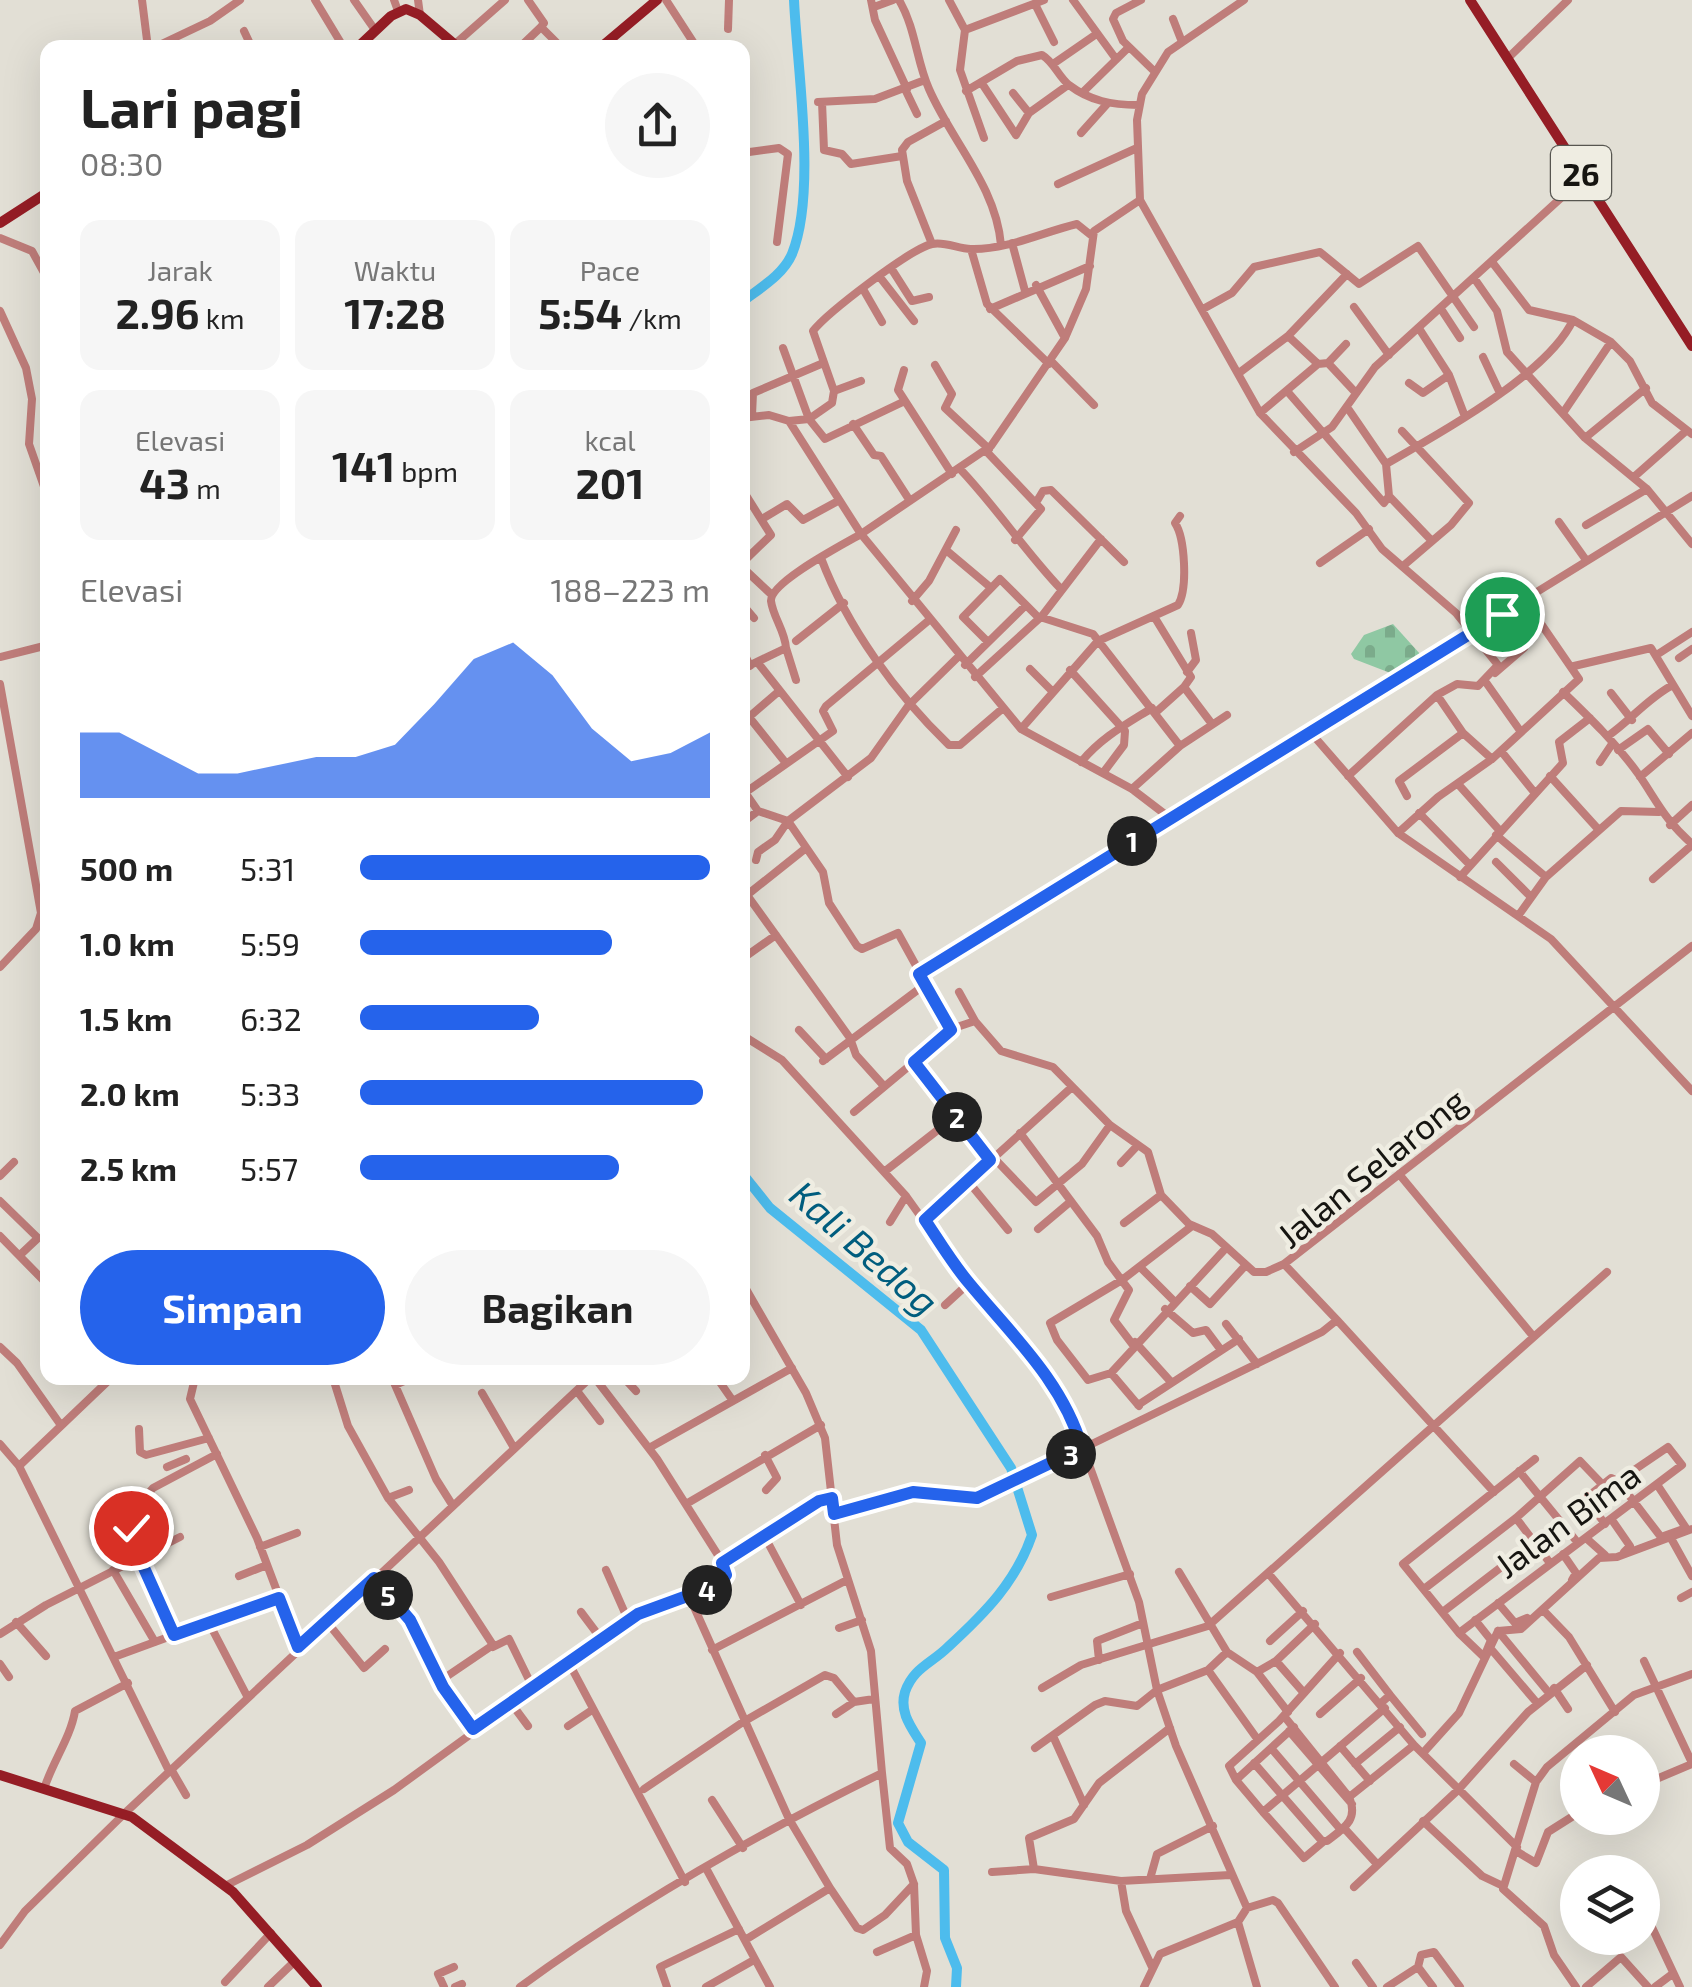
<!DOCTYPE html>
<html lang="id">
<head>
<meta charset="utf-8">
<style>
	body { margin:0; font-family:"Exo 2",sans-serif; background:#f6f6f6; color:#222; height:100vh; display:flex; flex-direction:column; font-size:38px; white-space:nowrap }
	* { box-sizing:border-box; margin:0 }
	p { font-size:32px; color:#767676 }
	.icon { flex:none; width:55px; height:55px; fill:none; stroke:currentColor; stroke-width:2; stroke-linecap:round; stroke-linejoin:round }
	.map { position:relative; flex:1; overflow:hidden }
	.panel { position:absolute; left:40px; top:40px; width:710px; height:1345px; display:flex; flex-direction:column; background:#fff; border-radius:20px; box-shadow:0 10px 40px #0002 }
	.panel>* { flex:none }
	.needle { width:65px; rotate:314deg }
	.fabs { position:absolute; left:1560px; top:1735px; display:grid; gap:20px }
	.fabs a { display:grid; place-items:center; width:100px; height:100px; border-radius:50%; background:#fff; box-shadow:0 10px 40px #0002; font-size:50px }
	.pin { position:absolute; display:grid; place-items:center; width:85px; height:85px; color:#fff; margin:-42px; border:5px solid #fff; border-radius:50%; box-shadow:0 2px 10px #0007 }
	.km { position:absolute; width:50px; height:50px; margin:-25px; border-radius:50%; background:#222; color:#fff; font-size:28px; line-height:50px; text-align:center }
	.round { display:grid; place-items:center; flex:none; width:105px; height:105px; border-radius:52px; background:#f6f6f6 }
	.summary { display:flex; align-items:center; justify-content:space-between; height:170px; padding:0 40px }
	h1 { font-size:55px; font-weight:700; line-height:75px }
	.metrics { display:grid; grid-template-columns:repeat(3,1fr); gap:15px; height:170px; padding:10px 40px }
	.metrics div { display:grid; align-content:center; border-radius:20px; background:#f6f6f6; text-align:center }
	.metrics b { font-size:42px; font-weight:700 }
	.metrics small { font-size:28px; font-weight:400 }
	.metrics p { font-size:28px }
	.chart { height:280px; padding:20px 40px }
	.chart p { display:flex; justify-content:space-between }
	.chart svg { width:100%; height:180px; margin-top:10px; fill:#2563eb; opacity:.7 }
	.cta { display:flex; gap:20px; margin-top:auto; padding:20px 40px }
	.cta a { flex:1; height:115px; border-radius:60px; background:#2563eb; color:#fff; font-size:40px; font-weight:700; line-height:115px; text-align:center }
	.cta a+a { background:#f6f6f6; color:#222 }
	ul { padding:0 40px; list-style:none; font-size:32px }
	li { display:grid; grid-template-columns:160px 120px 1fr; align-items:center; height:75px }
	li i { height:25px; border-radius:12px; background:#2563eb }
	.map>svg:first-child { display:block }
</style>
</head>
<body>
<div class="map">
<svg width="1692" height="1987" viewBox="0 0 1692 1987">
	<defs>
		<pattern id="cemetery-stones" width="16" height="16" patternUnits="userSpaceOnUse" patternTransform="scale(2.5)"><rect width="16" height="16" fill="#8fc8a3"/><path d="M2 7V4a2 2 0 0 1 4 0v3zM10 15v-3a2 2 0 0 1 4 0v3z" fill="#7bab8b"/></pattern>
	</defs>
	<rect width="100%" height="100%" fill="#e2dfd5"/>
	<!-- cemetery -->
	<path fill="url(#cemetery-stones)" d="M1393 624 1421 655 1393 674 1354 659 1351 654 1364 635Z"/>
	<g fill="none" stroke-linecap="round" stroke-linejoin="round">
		<!-- river -->
		<path stroke="#4dbced" stroke-width="10" d="M742 302C760 288 783 275 792 254 817 193 797 68 794 0
			M742 1173 770 1208 921 1330 1011 1468 1032 1535C1016 1582 985 1613 948 1647 932 1663 913 1668 905 1692 899 1712 911 1727 921 1743L898 1823 908 1842 944 1870 945 1938 957 1968 956 1987"/>
		<!-- minor -->
		<path stroke="#bf7d7a" stroke-width="8" d="M142 0 148 48
			M315 0 344 48
			M354 0 375 30
			M394 0 398 11
			M418 0 420 15
			M528 0 544 23 541 27 562 48
			M666 0 697 48
			M871 0 875 20 907 89
			M899 0C916 29 916 60 929 89 952 142 996 186 1001 245
			M949 0 965 30 960 70 984 138
			M1073 0 1116 59
			M1141 0 1116 13 1113 19 1123 41 1154 71
			M1244 0 1168 52 1142 94 1137 120 1140 200 1260 413 1356 513 1382 549 1456 613 1498 665 1478 686 1457 684 1437 695 1348 776
			M1035 4 1054 42
			M874 7 893 0
			M1173 19 1182 42
			M728 29 729 0
			M965 30 1044 0
			M244 31 252 48
			M455 44 505 0
			M153 48 210 21 240 0
			M519 48 541 27
			M1507 59 1568 0
			M1053 64 1095 35
			M981 82 1016 135
			M905 89 917 114
			M966 91 1017 61 1042 55C1054 62 1058 76 1069 85 1090 101 1112 105 1138 105
			M1083 92 1129 47
			M1013 93 1029 113 1068 85
			M818 102 875 99 925 80
			M822 102 824 150 842 154 851 164 902 156
			M1081 133 1107 104
			M1016 135 1029 113
			M742 153 779 148 788 154 777 242
			M1058 184 1137 148
			M1140 200 1094 231 1086 289 1065 338 991 446 861 534 1021 729 1132 789 1170 818
			M0 238 32 251 48 280
			M1012 243 1025 291
			M932 244 907 181 902 150 908 142 946 121
			M971 249 987 304 1049 364
			M1492 262 1529 310 1573 320 1611 342 1630 361 1652 403 1692 434
			M891 268 912 301 929 297
			M879 276 914 321
			M1474 278 1497 311 1507 352 1585 438 1647 489 1692 544
			M1036 285 1065 338
			M863 289 882 322
			M1354 307 1389 355
			M990 309 1090 266
			M1203 309 1232 293 1254 267 1320 252 1359 284 1418 246 1474 327
			M1441 309 1460 338
			M0 311 26 368 32 399 29 444 48 498
			M1420 330 1449 375 1464 414
			M783 348 809 419 832 403 834 391
			M1483 357 1499 391
			M1051 361 1094 405
			M1328 363 1346 344
			M1318 364 1328 363 1355 392
			M935 365 952 394 945 408 989 449
			M904 370 898 390 952 474
			M1239 373 1288 336 1347 274
			M861 381 834 391 813 331C827 313 910 249 932 244 945 241 958 249 971 249 1007 250 1043 232 1077 224L1092 236
			M1409 383 1423 393 1449 375
			M1287 391 1384 503 1389 496 1386 464C1439 434 1548 374 1573 320
			M1349 410 1386 464
			M1260 413 1318 364 1288 336
			M1563 413 1611 342
			M752 415 753 393 821 364
			M742 418 769 415 789 421 861 534C844 544 770 582 771 601 773 617 785 631 786 648L742 669
			M789 421 809 419 825 439 905 401
			M853 424 874 455 881 456 910 501
			M1402 431 1469 503 1451 525 1403 566
			M1585 438 1646 388
			M986 451 1041 509 1015 540
			M1294 452 1332 427 1375 367 1584 177
			M960 469C997 508 1024 550 1060 588
			M1635 476 1686 431
			M742 489 771 535 742 563
			M1389 496 1432 541
			M1037 501 1043 491 1051 490 1124 562
			M762 519 787 504 803 520 838 501
			M1559 522 1586 560
			M1586 525 1647 489
			M946 550 990 587
			M821 558C847 627 896 694 949 745H960L1002 709
			M1320 563 1369 529
			M742 567 772 595
			M48 589 44 596 48 612
			M912 601 929 581 956 530
			M742 604 754 618
			M1155 618 1191 677 1184 687 1212 724
			M796 641 844 603
			M988 642 963 617 1000 579 1037 616 1093 634 1180 746 1132 789
			M786 648 796 680
			M742 649 750 666
			M1658 654 1692 632
			M0 657 48 645
			M1679 658 1692 649
			M758 663 848 777
			M965 665 1025 606
			M1574 666 1651 648 1692 716
			M1030 669 1052 691
			M1070 670 1125 731 1124 745 1103 773
			M1187 672 1196 660 1191 633
			M1495 673 1524 648
			M975 677 1042 616 1101 539
			M1485 681 1521 732
			M0 684 41 913 36 929 0 967
			M778 692 749 717 785 762
			M1563 692C1590 718 1617 744 1639 775 1658 803 1665 820 1692 844
			M1611 693 1632 720
			M1437 695 1463 733 1492 759
			M1155 713 1184 687
			M1021 729 1098 641 1178 605C1188 589 1185 538 1175 523L1180 516
			M1312 734 1398 833 1551 939 1692 1091
			M1608 736C1631 720 1646 700 1671 686
			M1180 746 1227 715
			M1618 750 1648 729 1669 754
			M1501 751 1534 792
			M1081 762C1102 737 1125 725 1152 708
			M1600 762 1612 744
			M1550 776 1598 829
			M1640 777 1692 733
			M1458 784 1500 831
			M742 788 758 811
			M746 792 833 731 823 711 826 706 928 621
			M1407 796 1399 781 1463 733
			M1419 813 1470 865
			M788 821 823 872 829 903 857 946 862 949 898 933 951 1029 975 1021 1001 1051 1053 1067 1110 1125 1148 1152 1161 1195 1189 1224 1212 1234 1254 1272H1266L1284 1264
			M742 823 758 811 788 821
			M1670 825 1692 805
			M1398 833 1438 797 1492 759 1579 679 1524 599
			M1496 835 1546 877
			M806 848 747 895 850 1038 856 1055 883 1085
			M756 860 758 852 775 840 788 821 871 758 908 706 958 657
			M1496 862 1529 895
			M1460 877 1563 763 1559 742 1590 718
			M1653 879 1692 845
			M1518 916 1546 877 1621 811 1659 812
			M742 959 776 935
			M919 974 1692 496
			M959 992 975 1021
			M951 1029 914 1062 990 1160
			M799 1030 826 1059
			M742 1035 782 1060 906 1196 966 1280 1025 1348 1071 1415 1139 1602 1157 1690 1176 1746 1247 1908 1238 1922
			M823 1061 923 986
			M854 1112 914 1062
			M1020 1133 1097 1236 1108 1262 1129 1290 1114 1320 1133 1345
			M993 1157 1036 1202 1082 1164 1110 1125
			M1121 1163 1138 1145
			M884 1172 939 1129
			M1399 1174 1533 1336
			M0 1176 14 1162
			M967 1180 1008 1230
			M0 1201 38 1238 20 1255
			M925 1220 1072 1087
			M890 1222 906 1196
			M1124 1223 1161 1195
			M1192 1226 1122 1280 1050 1323 1057 1340 1088 1380 1111 1373 1226 1248
			M1038 1229 1070 1202
			M0 1236 48 1285
			M1140 1267 1174 1301
			M1190 1286 1210 1304 1245 1266
			M945 1305 969 1283
			M1165 1309 1193 1333 1206 1330 1221 1350
			M1337 1320 1494 1492
			M1226 1324 1257 1364
			M1135 1342 1171 1382
			M0 1347 17 1363 60 1424
			M1111 1373 1139 1406
			M195 1378 190 1399 257 1538 298 1647
			M333 1378 348 1426 388 1498 439 1562 493 1645 440 1681
			M392 1378 436 1479 453 1506
			M624 1378 636 1391
			M717 1378 733 1401
			M395 1385 411 1378
			M577 1391 600 1421
			M482 1393 514 1448
			M1138 1405 1239 1339
			M139 1429 140 1452 146 1455 209 1438
			M0 1444 19 1466 169 1771
			M649 1448 792 1368
			M765 1455 777 1478 766 1490
			M1535 1459 1403 1564 1459 1633 1682 1465 1668 1447 1618 1481
			M19 1466 107 1382
			M167 1467 186 1459
			M1519 1471 1578 1543
			M388 1498 409 1490
			M686 1504 821 1425
			M834 1515 913 1492 965 1500 985 1496 1322 1332 1337 1320 1284 1264 1692 946
			M1516 1518 1550 1563
			M1612 1520 1630 1546 1624 1552
			M1605 1524 1586 1498 1611 1478 1618 1481 1661 1537 1686 1528 1658 1486
			M1586 1538 1605 1555
			M1672 1540 1692 1576
			M260 1547 297 1533
			M1563 1554 1576 1573 1572 1580
			M723 1563 766 1539
			M113 1570 155 1642
			M606 1570 628 1620
			M1179 1572 1227 1652 1208 1670 1258 1740
			M1268 1573 1414 1745 1517 1847
			M239 1576 267 1565
			M374 1578 410 1620 443 1687 473 1729
			M1424 1589 1516 1518 1580 1461 1601 1483
			M1051 1597 1130 1574
			M690 1598 789 1819 830 1888 745 1940
			M1681 1598 1692 1592
			M1498 1603 1515 1623 1527 1618
			M801 1605 766 1539 819 1501 832 1498
			M1543 1610 1569 1637 1615 1712
			M1444 1611 1534 1542
			M581 1612 602 1640
			M16 1622 46 1656
			M327 1622 364 1668 385 1649
			M209 1623 174 1635 135 1550 131 1514 153 1488 217 1454
			M839 1628 862 1620
			M1498 1631 1521 1629 1599 1558 1617 1557 1692 1529
			M1498 1631 1549 1693
			M1459 1633 1484 1657 1491 1640 1475 1620
			M0 1634 46 1605 180 1537
			M1270 1641 1303 1611
			M493 1647 509 1639 533 1688
			M1491 1649 1537 1703
			M712 1650 847 1580
			M1227 1652 1257 1672
			M1357 1652 1390 1695
			M114 1657 174 1635
			M1099 1660 1097 1641 1143 1623
			M1276 1661 1315 1624
			M1644 1661 1692 1763
			M0 1664 9 1677
			M570 1665 685 1882
			M1042 1688 1081 1665 1208 1626 1607 1272
			M1554 1688 1568 1709
			M247 1696 209 1623 279 1598
			M511 1703 528 1726
			M1381 1703 1390 1695 1422 1734
			M1288 1712 1257 1672 1276 1661 1304 1693
			M836 1714 854 1702 874 1699
			M1320 1714 1361 1678
			M568 1726 592 1710
			M1170 1728 1099 1783 1074 1819 1029 1838 1034 1869 1121 1881 1230 1875
			M1289 1731 1352 1804
			M1053 1736 1084 1805
			M1340 1746 1370 1781
			M1035 1748 1095 1705 1105 1701 1137 1706 1157 1690 1208 1670
			M1271 1748 1341 1830
			M1423 1753 1459 1713 1498 1631
			M1254 1763 1322 1841H1327C1344 1828 1359 1820 1349 1797L1284 1716
			M1355 1764 1400 1727
			M1514 1764 1536 1782
			M171 1769 186 1795
			M882 1773 890 1848 907 1864 914 1884 916 1935 927 1971 924 1987
			M1236 1780 1229 1766 1279 1721 1340 1653
			M1642 1785 1692 1764
			M45 1786C54 1760 71 1736 75 1711L128 1683
			M644 1789 743 1722 825 1675 834 1678 854 1702
			M1348 1798 1414 1745
			M712 1800 743 1848
			M1263 1812 1236 1780 1294 1727
			M1423 1821 1482 1876 1503 1886
			M1344 1828 1376 1863
			M1323 1842 1304 1858 1263 1812 1385 1708
			M1516 1851 1536 1863 1548 1832 1578 1813
			M707 1870 770 1987
			M992 1872 1034 1869
			M1150 1879 1157 1854 1213 1826
			M1121 1881 1126 1911 1152 1967
			M225 1886 307 1845 394 1790 629 1619 724 1581 723 1563 657 1459 595 1378
			M1354 1887 1458 1790 1528 1712 1587 1665
			M830 1888 857 1928 863 1930 885 1915 914 1884
			M1642 1906 1680 1987
			M1247 1908 1273 1900 1278 1903 1335 1987
			M1238 1922 1257 1987
			M0 1945 25 1911 125 1813 590 1378
			M877 1952 916 1935
			M1356 1963 1373 1987
			M1418 1967 1421 1955 1434 1952 1460 1987
			M225 1982 271 1933
			M268 1987 294 1962
			M444 1987 438 1974 454 1967
			M455 1987 462 1984
			M520 1987C632 1905 757 1834 882 1773L871 1651 837 1545 825 1438 806 1393 742 1282
			M667 1987 660 1967 739 1929
			M706 1987 754 1960
			M1144 1987 1160 1954 1238 1922
			M1387 1987 1418 1967 1433 1987
			M1576 1987 1554 1955 1544 1926 1503 1889 1536 1782 1547 1767 1634 1695 1692 1674
			M1586 1987 1621 1957 1648 1987
			M1655 1987 1671 1975"/>
		<!-- major -->
		<path stroke="#951d25" stroke-width="10" d="M1470 0 1692 346
			M357 48 391 16 406 9 420 15 459 48
			M600 48 657 0
			M0 223 48 192
			M0 1775 132 1817 233 1892 317 1987"/>
	</g>
	<g fill="none" stroke-linecap="round" stroke-linejoin="round">
		<defs>
			<path id="route" d="M131 1528 136 1550 174 1635 279 1598 298 1647 374 1578 410 1620 443 1687 473 1729 638 1614 720 1584 726 1575 722 1563 819 1501 832 1498 834 1514 913 1492 977 1498 1082 1448C1063 1382 1012 1335 969 1283 952 1263 939 1241 925 1220L990 1160 914 1062 951 1030 919 974 1502 614"/>
		</defs>
		<!-- route casing -->
		<use href="#route" stroke="#fff" stroke-width="20"/>
		<!-- route -->
		<use href="#route" stroke="#2563eb" stroke-width="12"/>
	</g>
	<g text-anchor="middle" dominant-baseline="central" stroke-width="9" stroke-linejoin="round" paint-order="stroke">
		<!-- shield labels -->
		<rect fill="#efede2" stroke="#575650" stroke-width="2.5" x="1551" y="146" width="60" height="54" rx="8"/>
		<g font-size="32" font-weight="bold" fill="#161511">
			<text x="1581" y="173">26</text>
		</g>
		<!-- street labels -->
		<g font-size="35" fill="#161511" stroke="#efede2">
			<text transform="translate(1371 1167) rotate(-39)">Jalan Selarong</text>
			<text transform="translate(1567 1519) rotate(-36)">Jalan Bima</text>
		</g>
		<!-- water labels -->
		<g font-size="38" font-style="italic" fill="#005d7e" stroke="#efede2">
			<text transform="translate(865 1247) rotate(41)">Kali Bedog</text>
		</g>
	</g>
</svg>
<div class="fabs">
<a><svg class="needle" viewBox="-14 -14 28 28"><path d="M0-13l5 13h-10z" fill="#e53935"/><path d="M0 13l5-13h-10z" fill="#767676"/></svg></a>
<a><svg class="icon" aria-label="layers" viewBox="0 0 24 24"><path d="M12 4l9 5-9 5-9-5zM3 14l9 5 9-5"/></svg></a>
</div>
<div class="pin" style="left:1502px;top:614px;background:#1e9e55"><svg class="icon" aria-label="arrive" viewBox="0 0 24 24"><path d="M6 21V4h12l-3 4 3 4H6"/></svg></div>
<div class="pin" style="left:131px;top:1528px;background:#d93025"><svg class="icon" aria-label="check" viewBox="0 0 24 24"><path d="M5 12l5 5 9-10"/></svg></div>
<b class="km" style="left:1132px;top:841px">1</b>
<b class="km" style="left:957px;top:1117px">2</b>
<b class="km" style="left:1071px;top:1454px">3</b>
<b class="km" style="left:707px;top:1590px">4</b>
<b class="km" style="left:388px;top:1595px">5</b>
<section class="panel">
<div class="summary"><div><h1>Lari pagi</h1><p>08:30</p></div><a class="round"><svg class="icon" aria-label="share" viewBox="0 0 24 24"><path d="M12 15V3M7 8l5-5 5 5M5 13v7h14v-7"/></svg></a></div>
<div class="metrics">
<div><p>Jarak</p><b>2.96<small> km</small></b></div>
<div><p>Waktu</p><b>17:28</b></div>
<div><p>Pace</p><b>5:54<small> /km</small></b></div>
</div>
<div class="metrics">
<div><p>Elevasi</p><b>43<small> m</small></b></div>
<div><b>141<small> bpm</small></b></div>
<div><p>kcal</p><b>201</b></div>
</div>
<div class="chart"><p><span>Elevasi</span>188–223 m</p>
<svg viewBox="0 0 160 44" preserveAspectRatio="none"><path d="M0 44V28L10 28L20 33L30 38L40 38L50 36L60 34L70 34L80 31L90 21L100 10L110 6L120 14L130 27L140 35L150 33L160 28V44z"/></svg>
</div>
<ul>
<li><b>500 m</b>5:31<i style="width:100%"></i></li>
<li><b>1.0 km</b>5:59<i style="width:72%"></i></li>
<li><b>1.5 km</b>6:32<i style="width:51%"></i></li>
<li><b>2.0 km</b>5:33<i style="width:98%"></i></li>
<li><b>2.5 km</b>5:57<i style="width:74%"></i></li>
</ul>
<div class="cta"><a>Simpan</a><a>Bagikan</a></div>
</section>
</div>
</body>
</html>
